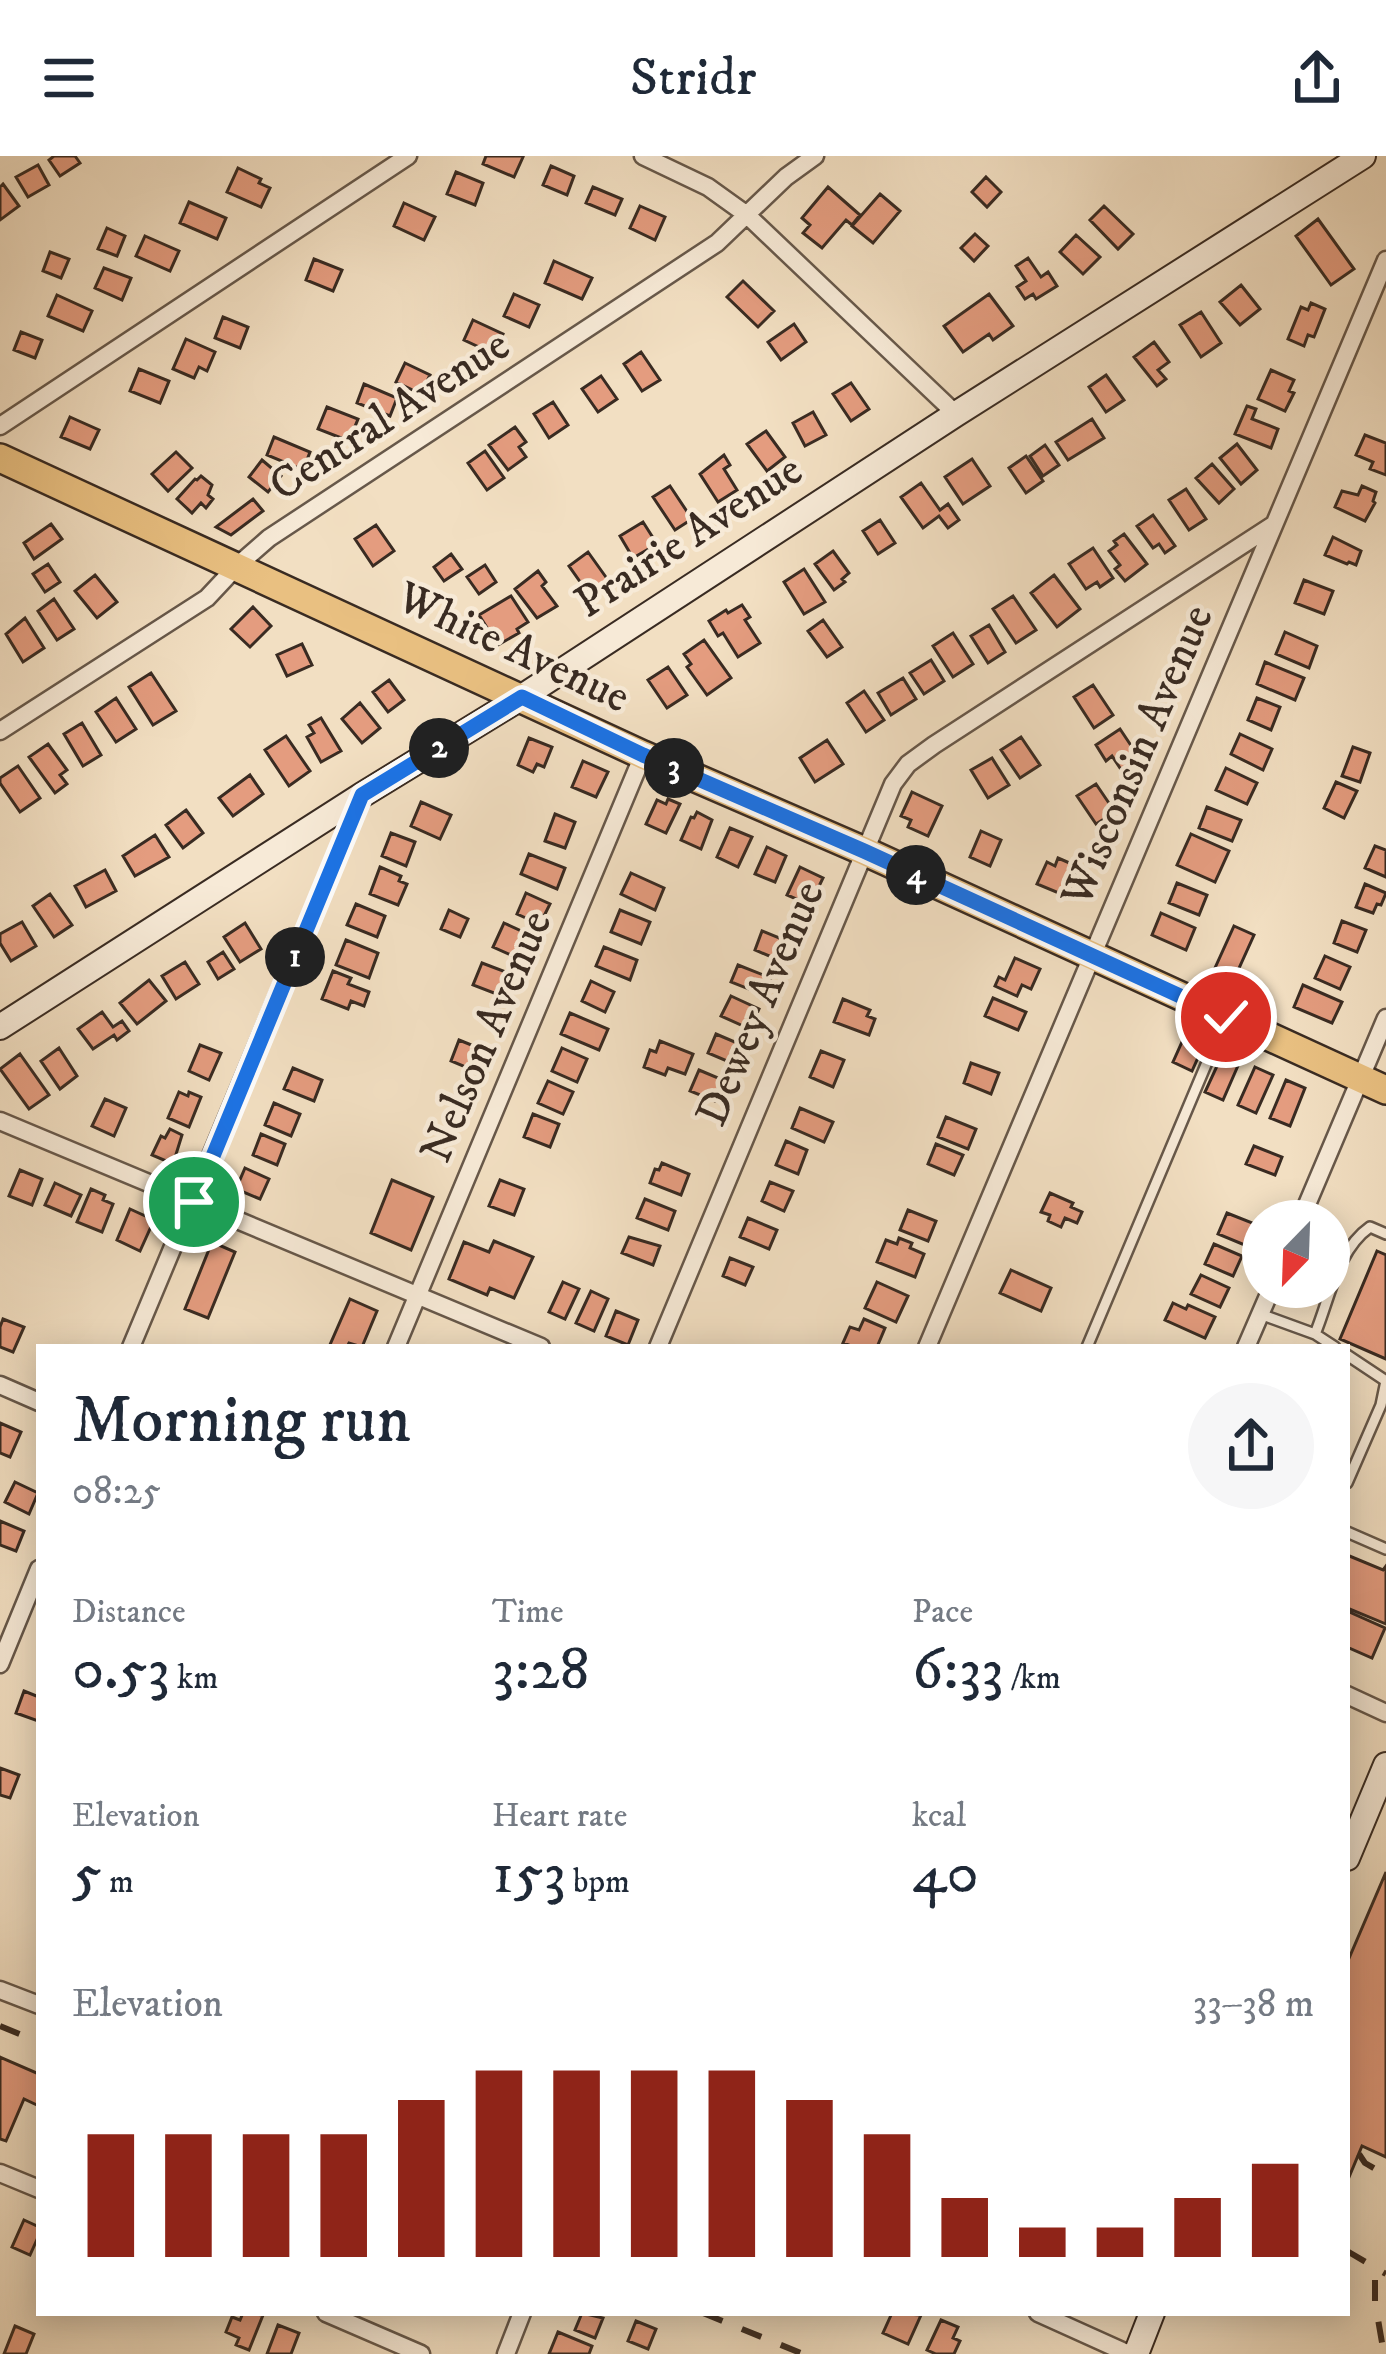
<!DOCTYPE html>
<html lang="en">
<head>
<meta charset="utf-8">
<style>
	body { margin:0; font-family:"IM FELL DW Pica",serif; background:#f6f6f7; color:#1f2937; height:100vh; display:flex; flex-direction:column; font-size:45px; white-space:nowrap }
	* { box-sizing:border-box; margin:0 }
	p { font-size:39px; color:#747a83 }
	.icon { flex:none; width:66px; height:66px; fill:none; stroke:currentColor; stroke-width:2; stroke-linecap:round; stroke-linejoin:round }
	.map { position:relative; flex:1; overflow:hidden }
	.panel { position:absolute; left:36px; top:1188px; width:1314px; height:972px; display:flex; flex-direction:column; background:#fff; border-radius:0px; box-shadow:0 6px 30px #0003 }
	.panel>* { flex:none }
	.needle { width:78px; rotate:203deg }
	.buttons { position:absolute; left:1242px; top:1044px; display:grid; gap:24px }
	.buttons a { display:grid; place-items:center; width:108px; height:108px; border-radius:50%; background:#fff; box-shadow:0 6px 30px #0003; font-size:60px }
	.pin { position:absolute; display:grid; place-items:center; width:102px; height:102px; color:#fff; margin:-51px; border:6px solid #fff; border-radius:50%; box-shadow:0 3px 12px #0007 }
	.km { position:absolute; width:60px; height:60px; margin:-30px; border-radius:50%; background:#222; color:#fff; font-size:33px; line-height:60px; text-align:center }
	.round { display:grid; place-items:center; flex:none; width:126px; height:126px; border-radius:63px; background:#f6f6f7 }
	.head { display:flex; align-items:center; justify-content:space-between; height:204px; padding:0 36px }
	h1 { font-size:66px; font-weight:600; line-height:90px }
	.figures { display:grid; grid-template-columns:repeat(3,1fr); gap:18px; height:204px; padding:12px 36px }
	.figures div { display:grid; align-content:center }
	.figures b { font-size:60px; font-weight:600 }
	.figures small { font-size:33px; font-weight:400 }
	.figures p { font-size:33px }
	.chart { height:336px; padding:24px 36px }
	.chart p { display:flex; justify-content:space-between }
	.chart svg { width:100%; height:216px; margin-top:12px; stroke:#8f2418; stroke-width:6 }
	header { display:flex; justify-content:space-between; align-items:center; height:156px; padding:0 36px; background:#fff; font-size:54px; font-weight:600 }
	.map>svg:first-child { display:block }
</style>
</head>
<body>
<header><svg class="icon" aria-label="menu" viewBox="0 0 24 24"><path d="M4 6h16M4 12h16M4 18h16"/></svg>Stridr<svg class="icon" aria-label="share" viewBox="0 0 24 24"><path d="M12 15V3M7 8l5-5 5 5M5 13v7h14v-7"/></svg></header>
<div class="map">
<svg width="1386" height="2198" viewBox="0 0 1386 2198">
	<rect width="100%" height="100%" fill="#f2dfc2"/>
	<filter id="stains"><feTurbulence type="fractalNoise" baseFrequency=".00167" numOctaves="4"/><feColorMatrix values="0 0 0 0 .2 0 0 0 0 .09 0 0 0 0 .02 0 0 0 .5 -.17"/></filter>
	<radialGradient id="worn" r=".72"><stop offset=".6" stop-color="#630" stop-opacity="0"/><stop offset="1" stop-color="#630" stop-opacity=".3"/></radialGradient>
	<!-- building -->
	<path fill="#e49c7f" stroke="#392b22" stroke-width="3" d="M54 0H75L80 7 60 20 49 4Z
		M486 0H521L523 1 514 21 483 8Z
		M38 9 49 29 28 41 16 21Z
		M551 10 574 20 567 39 543 29Z
		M238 12 261 23 259 27 270 32 261 51 227 36Z
		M456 16 483 27 475 49 447 38Z
		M986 21 1001 36 987 51 972 36Z
		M3 28 19 50 0 64V31Z
		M593 31 622 43 615 59 586 47Z
		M828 31 860 59 852 69 846 64 822 92 803 77 810 69 802 62Z
		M880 38 900 55 873 87 852 70Z
		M189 46 226 62 217 83 180 67Z
		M404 47 435 61 424 84 394 70Z
		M640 50 665 61 655 84 630 72Z
		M1104 50 1133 78 1118 93 1090 64Z
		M1318 63 1354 113 1331 129 1296 80Z
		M107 72 125 80 117 100 98 93Z
		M975 78 988 90 974 105 961 92Z
		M1076 79 1100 101 1083 118 1060 96Z
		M145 80 179 95 170 115 136 100Z
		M50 96 69 103 61 122 43 115Z
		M1028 102 1041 121 1048 116 1057 130 1036 143 1033 138 1025 143 1017 131 1026 125 1016 110Z
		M314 103 342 114 333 135 306 124Z
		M554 105 592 122 582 143 545 127Z
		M104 112 131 122 122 144 95 132Z
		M743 125 774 155 758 171 727 141Z
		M1241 129 1260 153 1240 169 1220 146Z
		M514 138 539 149 529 171 504 160Z
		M989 138 1013 170 993 184 989 178 963 196 944 170Z
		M57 139 92 155 83 175 48 160Z
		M1311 147 1325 153 1314 181 1308 179 1304 190 1288 183 1301 151 1308 154Z
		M1201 156 1221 187 1201 201 1180 169Z
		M223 161 248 171 240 192 215 182Z
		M473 164 503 178 494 198 464 184Z
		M794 168 806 186 781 204 768 186Z
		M21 176 42 184 35 202 14 194Z
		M186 183 215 196 207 215 199 211 194 222 173 213Z
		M1154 186 1169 206 1158 214 1166 223 1157 230 1134 201Z
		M641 196 660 224 642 235 624 208Z
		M405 207 430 219 421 238 396 226Z
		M139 213 169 225 160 247 130 235Z
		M1271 214 1294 224 1289 235 1294 237 1285 255 1258 243Z
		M1106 219 1124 244 1106 256 1089 231Z
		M601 220 617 243 598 256 582 233Z
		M851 227 869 253 851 265 833 238Z
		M364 228 397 242 390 260 357 247Z
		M553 246 568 269 549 282 534 258Z
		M1247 250 1256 253 1252 263 1278 273 1271 292 1235 278Z
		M327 251 358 263 349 285 318 273Z
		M813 256 826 279 805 290 793 267Z
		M70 261 99 274 90 293 61 281Z
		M1092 263 1104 282 1068 304 1056 286Z
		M515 271 526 286 519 291 526 301 508 314 489 289Z
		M766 275 785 301 767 315 747 288Z
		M1365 279 1386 287V319L1370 313 1373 306 1356 299Z
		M274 281 310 296 303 314 267 299Z
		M1237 288 1257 314 1241 328 1220 302Z
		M1045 289 1059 309 1043 320 1030 300Z
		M485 295 504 322 487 334 468 307Z
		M176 296 192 312 168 335 152 318Z
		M724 299 730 309 724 313 737 334 718 346 700 318Z
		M1026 300 1043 325 1026 337 1009 312Z
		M972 303 990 330 963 348 945 321Z
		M262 304 281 320 268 336 249 321Z
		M1212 308 1234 333 1219 347 1196 322Z
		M201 320 212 329 208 339 213 343 206 352 201 347 192 357 177 343 195 323 197 324Z
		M921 327 940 354 948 348 959 364 948 372 939 360 923 372 901 341Z
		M670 330 692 363 675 374 653 341Z
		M1362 330 1376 336 1373 345 1375 347 1365 365 1335 351 1342 335 1358 339Z
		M1186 333 1206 363 1189 374 1169 344Z
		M253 343 263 355 231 379 216 371Z
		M1153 359 1175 390 1165 397 1159 388 1153 392 1137 370Z
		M880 364 895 387 878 398 863 375Z
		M643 366 657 388 633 402 620 380Z
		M51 368 62 383 34 403 24 387Z
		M376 369 394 395 373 410 355 383Z
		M1124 378 1147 408 1125 425 1115 413 1120 409 1109 395 1117 389 1114 385Z
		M1333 381 1361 395 1356 409 1349 406 1347 408 1325 399Z
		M1093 392 1113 422 1100 431 1097 426 1086 433 1069 408Z
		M833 395 849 417 842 423 845 426 834 434 815 408Z
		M588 396 608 424 588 437 569 410Z
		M451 398 462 413 444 425 434 411Z
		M48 408 60 426 45 436 33 418Z
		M485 409 496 426 479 438 467 421Z
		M804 413 825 446 804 458 784 426Z
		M538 415 546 426 542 430 557 450 537 462 515 433Z
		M95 419 117 446 97 462 75 435Z
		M1054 419 1080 453 1057 471 1031 437Z
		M1304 424 1333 435 1324 458 1295 447Z
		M511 440 528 466 517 473 519 477 498 489 479 459Z
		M1013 440 1036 474 1016 487 993 453Z
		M54 443 74 473 57 484 38 455Z
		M742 449 750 461 745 464 760 487 738 501 723 477 718 480 709 465 726 454 728 457Z
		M253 451 271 470 250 491 231 473Z
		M25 462 44 492 23 506 6 478Z
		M823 464 842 491 827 501 808 475Z
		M989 469 1005 496 988 507 971 480Z
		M1285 476 1317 490 1309 512 1276 498Z
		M953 477 973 508 953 521 933 490Z
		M704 484 731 522 707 539 687 511 691 508 684 498Z
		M302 488 312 509 287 520 277 499Z
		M931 504 944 525 924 538 910 517Z
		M1265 506 1304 522 1295 544 1257 528Z
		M668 511 687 539 667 552 648 524Z
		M151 517 176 555 153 569 129 531Z
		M903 522 916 543 891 559 878 537Z
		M389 524 404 544 388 556 373 536Z
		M1093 529 1113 559 1094 572 1074 541Z
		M864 535 884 564 866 576 847 547Z
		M116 542 136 573 116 586 96 556Z
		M1257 542 1280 551 1271 574 1248 564Z
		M360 547 380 572 362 587 342 563Z
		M321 562 341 595 321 606 307 581 314 577 309 569Z
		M82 567 101 599 83 610 64 578Z
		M1120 573 1142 606 1124 618 1112 600 1106 605 1096 589Z
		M1240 578 1272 593 1263 614 1231 598Z
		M286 580 310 615 289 630 265 594Z
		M1021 581 1040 609 1020 622 1001 594Z
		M529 582 552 591 544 611 537 608 533 616 518 609Z
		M827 584 843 608 815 626 800 602Z
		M48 588 67 614 60 619 67 628 55 637 29 601Z
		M1353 591 1370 597 1360 626 1342 620Z
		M992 602 1009 629 988 642 971 614Z
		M583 605 608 616 596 641 572 631Z
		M18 610 40 642 20 656 0 627V622Z
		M1226 612 1257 627 1247 648 1216 634Z
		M250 619 263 638 233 660 219 642Z
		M1336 626 1357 635 1344 662 1324 652Z
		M1096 628 1115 656 1096 668 1077 640Z
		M912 636 942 650 928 680 908 671 911 664 901 660Z
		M668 643 680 648 666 677 646 668 657 644 666 648Z
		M421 646 451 659 440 683 411 670Z
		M1207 651 1241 664 1232 685 1199 672Z
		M186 654 203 677 183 692 166 669Z
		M697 656 712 664 701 693 681 684 691 661 694 662Z
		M555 658 575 666 565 692 545 685Z
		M730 672 752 681 738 711 717 701Z
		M981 675 1001 684 990 710 970 701Z
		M391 677 415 686 406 710 382 700Z
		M1191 678 1229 695 1215 726 1177 709Z
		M155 679 169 701 135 720 123 700Z
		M1375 690 1386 694V721L1365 712Z
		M767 691 786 700 775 726 755 718Z
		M529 698 565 712 557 733 521 718Z
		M1058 702 1079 711 1066 740 1037 728 1047 706 1055 710Z
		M380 711 401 720 399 725 407 728 398 749 370 738Z
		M800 711 823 722 810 749 787 739Z
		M105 714 116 735 86 751 75 730Z
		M631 717 664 732 655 754 621 738Z
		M1177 727 1207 739 1199 759 1169 747Z
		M1365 728 1386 737 1381 749 1377 748 1373 757 1356 751Z
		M526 737 550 748 544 760 539 758 535 766 517 758Z
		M50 738 72 769 54 781 33 750Z
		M356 748 385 760 377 781 347 769Z
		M449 754 468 763 460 781 441 773Z
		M620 754 650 766 641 788 611 776Z
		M1161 757 1195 772 1186 794 1152 779Z
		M1342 765 1366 774 1357 796 1334 787Z
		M22 766 36 790 11 805 0 787V778Z
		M245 767 261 793 240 806 224 781Z
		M504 767 530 779 520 803 493 791Z
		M1234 770 1254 779 1235 821 1215 812Z
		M762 775 782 783 774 802 755 794Z
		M346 784 378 797 369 822 336 809Z
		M604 791 637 804 630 824 596 810Z
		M223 796 234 813 218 823 208 806Z
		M1325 800 1350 811 1340 833 1315 822Z
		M1015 802 1040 813 1031 833 1022 829 1017 840 995 830 999 821 1005 824Z
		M185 806 199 828 176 843 162 820Z
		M482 807 516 820 507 842 473 829Z
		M738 809 771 822 764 839 731 826Z
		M333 815 351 822 348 828 369 836 364 850 351 845 348 853 322 843Z
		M149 824 166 845 137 868 120 847Z
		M591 825 614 836 605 856 582 845Z
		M1303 829 1342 846 1332 867 1294 851Z
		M731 840 759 853 750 873 721 860Z
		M993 842 1026 856 1018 874 985 860Z
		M843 843 870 854 867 860 875 863 869 879 834 866Z
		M102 856 113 871 122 865 129 875 117 884 114 879 93 893 78 873Z
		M570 857 608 873 599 894 561 878Z
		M1186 877 1205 886 1192 915 1173 906Z
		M716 878 742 889 734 908 708 897Z
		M459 884 489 896 480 917 451 905Z
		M660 885 693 898 685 918 668 912 665 919 644 911 650 894 656 896Z
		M200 889 221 897 209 924 189 915Z
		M59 892 77 920 60 933 41 905Z
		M562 892 587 903 577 926 552 915Z
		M821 895 844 904 833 931 810 921Z
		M1223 897 1240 905 1223 944 1205 936Z
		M20 898 49 939 29 953 0 913Z
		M971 907 999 917 991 938 964 927Z
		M1255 911 1273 919 1256 957 1238 949Z
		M293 912 322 924 314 945 284 933Z
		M699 914 723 924 715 945 690 935Z
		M1286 924 1305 932 1290 970 1270 962Z
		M548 925 573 936 563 958 538 947Z
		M179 936 188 940 189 936 201 941 189 971 168 962Z
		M105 943 126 952 114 980 92 970Z
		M274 947 300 958 291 980 265 969Z
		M800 952 833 966 824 986 792 972Z
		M533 958 559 968 550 991 524 981Z
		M946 961 976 973 968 993 938 981Z
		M170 973 182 979 173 1008 152 999 161 980 165 982Z
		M261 978 285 988 277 1009 253 999Z
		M786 985 807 994 798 1018 776 1009Z
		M936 988 963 999 954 1019 928 1008Z
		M1254 990 1282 1001 1275 1019 1246 1008Z
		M662 1007 689 1018 681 1039 650 1027 655 1013 659 1014Z
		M245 1012 269 1023 260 1043 236 1033Z
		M20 1014 42 1023 32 1049 9 1040Z
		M392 1024 433 1041 411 1094 371 1077Z
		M500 1024 524 1033 514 1059 489 1050Z
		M770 1026 793 1035 784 1055 762 1045Z
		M55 1027 81 1039 71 1060 45 1049Z
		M91 1033 105 1039 103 1044 113 1048 102 1076 77 1066Z
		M1050 1037 1073 1047 1071 1051 1082 1056 1077 1067 1065 1062 1061 1071 1048 1065 1050 1059 1041 1056Z
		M645 1043 675 1055 668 1074 637 1062Z
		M130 1053 154 1064 140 1095 117 1084Z
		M908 1054 936 1065 928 1085 900 1074Z
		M1227 1057 1255 1068 1247 1090 1218 1078Z
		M748 1062 777 1074 769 1093 740 1081Z
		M629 1081 660 1090 653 1109 622 1097Z
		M899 1082 912 1087 910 1092 924 1098 915 1121 877 1106 886 1084 897 1088Z
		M494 1085 533 1101 514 1142 490 1132 487 1139 449 1123 464 1086 489 1096Z
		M212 1086 235 1096 208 1162 185 1153Z
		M1214 1088 1242 1100 1233 1120 1205 1108Z
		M1377 1095 1386 1099V1203L1340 1183Z
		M730 1102 753 1111 745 1129 723 1120Z
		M1011 1114 1051 1132 1041 1155 1000 1137Z
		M1201 1119 1229 1132 1220 1151 1191 1138Z
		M563 1126 579 1133 565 1163 549 1156Z
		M877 1126 908 1140 896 1166 865 1152Z
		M591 1135 608 1143 594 1175 576 1167Z
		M350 1143 377 1155 362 1191 349 1187 347 1191H329Z
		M1173 1147 1186 1153 1188 1149 1215 1161 1205 1182 1165 1164Z
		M616 1155 638 1164 628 1189 606 1180Z
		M3 1163 24 1171 13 1196 0 1191V1171Z
		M864 1163 885 1172 877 1191H854L843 1187 850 1171 859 1174Z
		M0 1267 21 1276 10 1301 0 1297Z
		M15 1326 38 1337 29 1358 5 1346Z
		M0 1365 24 1375 16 1395 0 1389Z
		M1347 1399 1383 1414 1386 1410V1468L1347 1452Z
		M1347 1455 1385 1472 1372 1502 1347 1491Z
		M24 1535 39 1541 38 1565 16 1557Z
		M0 1612 19 1619 10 1642 0 1639Z
		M1386 1716V2001L1362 1990 1347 2026V1807Z
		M0 1901 39 1918V1950L24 1943 6 1985 0 1983Z
		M24 2064 39 2071V2079L30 2099 12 2091Z
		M243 2157 263 2159 249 2194 236 2189 239 2182 226 2176 232 2161 240 2164Z
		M582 2157 603 2162 595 2182 575 2174Z
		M892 2157 921 2159 908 2188 883 2177Z
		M941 2164 958 2171 953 2182 960 2185 954 2198H936L927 2194Z
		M636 2165 656 2173 648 2193 628 2185Z
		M278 2169 299 2177 291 2198H267Z
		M15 2170 34 2178 26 2198H4Z
		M558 2176 592 2190 589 2198H549Z"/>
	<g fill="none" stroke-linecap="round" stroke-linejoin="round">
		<defs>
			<path id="lane" d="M1260 1158 1315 1178 1335 1191
				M1315 1178C1330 1142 1337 1094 1370 1071L1386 1078
				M1087 1191 1224 866
				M1347 1199 1386 1225 1381 1249 1347 1327
				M1347 1376 1386 1393"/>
			<path id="street" d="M643 0 708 31 747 59 956 258
				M0 270 408 0
				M0 575 207 442 237 410 269 382 717 87 786 21 815 0
				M0 965 541 1191
				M1300 1065 1386 862
				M131 1191 362 639
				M396 1191 643 599
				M658 1191 893 628 908 608 934 589 1273 369
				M927 1191 1386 104
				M1246 1191 1272 1131
				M0 1229 39 1246
				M0 1508 39 1413
				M1347 1539 1386 1557
				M0 1834 39 1849
				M0 2017 39 2033
				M326 2157 421 2198
				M1038 2157 1129 2198
				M506 2198 522 2157"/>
			<path id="secondary" d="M0 871 362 639 522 541 956 258 1363 0
				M1347 1702 1386 1609
				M1136 2198 1152 2157"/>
			<path id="primary" d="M0 302 643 599 864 695 1386 934"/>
		</defs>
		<!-- lane casing -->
		<use href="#lane" stroke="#67584a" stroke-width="14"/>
		<!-- street casing -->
		<use href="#street" stroke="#67584a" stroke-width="21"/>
		<!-- secondary casing -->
		<use href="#secondary" stroke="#392b22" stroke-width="28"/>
		<!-- primary casing -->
		<use href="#primary" stroke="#392b22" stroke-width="32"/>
		<!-- lane -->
		<use href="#lane" stroke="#f7ead7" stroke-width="9"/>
		<!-- street -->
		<use href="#street" stroke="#f7ead7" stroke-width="16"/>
		<!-- secondary -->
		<use href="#secondary" stroke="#f7ead7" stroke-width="24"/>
		<!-- primary -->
		<use href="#primary" stroke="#e9c081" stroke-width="27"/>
		<!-- rail -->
		<path stroke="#392b22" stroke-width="6" stroke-dasharray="21 21" stroke-linecap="butt" d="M0 1870 39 1886
			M1359 1998 1365 2007 1386 2019
			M1347 2095 1386 2118
			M1375 2124V2146L1384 2198
			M703 2157 803 2198"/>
	</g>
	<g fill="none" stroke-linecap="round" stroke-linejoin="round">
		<defs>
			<path id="route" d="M194 1046 362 639 522 541 643 599 864 695 1226 861"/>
		</defs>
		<!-- route casing -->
		<use href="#route" stroke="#fff" stroke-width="24"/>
		<!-- route -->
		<use href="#route" stroke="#1a73e8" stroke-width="15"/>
	</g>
	<g text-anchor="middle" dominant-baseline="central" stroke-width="9" stroke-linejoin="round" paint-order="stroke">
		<!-- street labels -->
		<g font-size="45" fill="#392b22" stroke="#f7ead7">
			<text transform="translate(390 260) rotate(-33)">Central Avenue</text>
			<text transform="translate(689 381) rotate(-33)">Prairie Avenue</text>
			<text transform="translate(513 492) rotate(25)">White Avenue</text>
			<text transform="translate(1138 600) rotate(-67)">Wisconsin Avenue</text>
			<text transform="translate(761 848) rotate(-67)">Dewey Avenue</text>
			<text transform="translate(487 881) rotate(-67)">Nelson Avenue</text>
		</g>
	</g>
	<rect width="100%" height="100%" filter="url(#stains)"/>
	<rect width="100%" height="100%" fill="url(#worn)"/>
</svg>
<div class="buttons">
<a><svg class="needle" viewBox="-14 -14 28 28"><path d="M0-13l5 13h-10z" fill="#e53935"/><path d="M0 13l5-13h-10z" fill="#747a83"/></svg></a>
</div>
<div class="pin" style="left:194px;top:1046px;background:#1e9e55"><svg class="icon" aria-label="arrive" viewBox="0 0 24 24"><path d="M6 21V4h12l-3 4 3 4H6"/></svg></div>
<div class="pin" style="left:1226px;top:861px;background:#d93025"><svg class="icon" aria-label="check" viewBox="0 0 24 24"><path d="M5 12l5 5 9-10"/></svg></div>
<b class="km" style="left:295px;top:801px">1</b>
<b class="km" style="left:439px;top:592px">2</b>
<b class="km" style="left:674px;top:612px">3</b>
<b class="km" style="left:916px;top:719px">4</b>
<section class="panel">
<div class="head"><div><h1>Morning run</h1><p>08:25</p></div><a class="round"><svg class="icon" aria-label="share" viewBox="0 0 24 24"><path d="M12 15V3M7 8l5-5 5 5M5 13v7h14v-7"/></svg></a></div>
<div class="figures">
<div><p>Distance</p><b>0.53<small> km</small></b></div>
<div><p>Time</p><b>3:28</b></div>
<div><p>Pace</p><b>6:33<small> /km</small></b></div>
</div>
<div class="figures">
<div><p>Elevation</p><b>5<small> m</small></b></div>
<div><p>Heart rate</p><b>153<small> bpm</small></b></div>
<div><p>kcal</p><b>40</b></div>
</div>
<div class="chart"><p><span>Elevation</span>33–38 m</p>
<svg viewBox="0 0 160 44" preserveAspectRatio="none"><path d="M5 44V19M15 44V19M25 44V19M35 44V19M45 44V12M55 44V6M65 44V6M75 44V6M85 44V6M95 44V12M105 44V19M115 44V32M125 44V38M135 44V38M145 44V32M155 44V25"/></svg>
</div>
</section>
</div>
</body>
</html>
